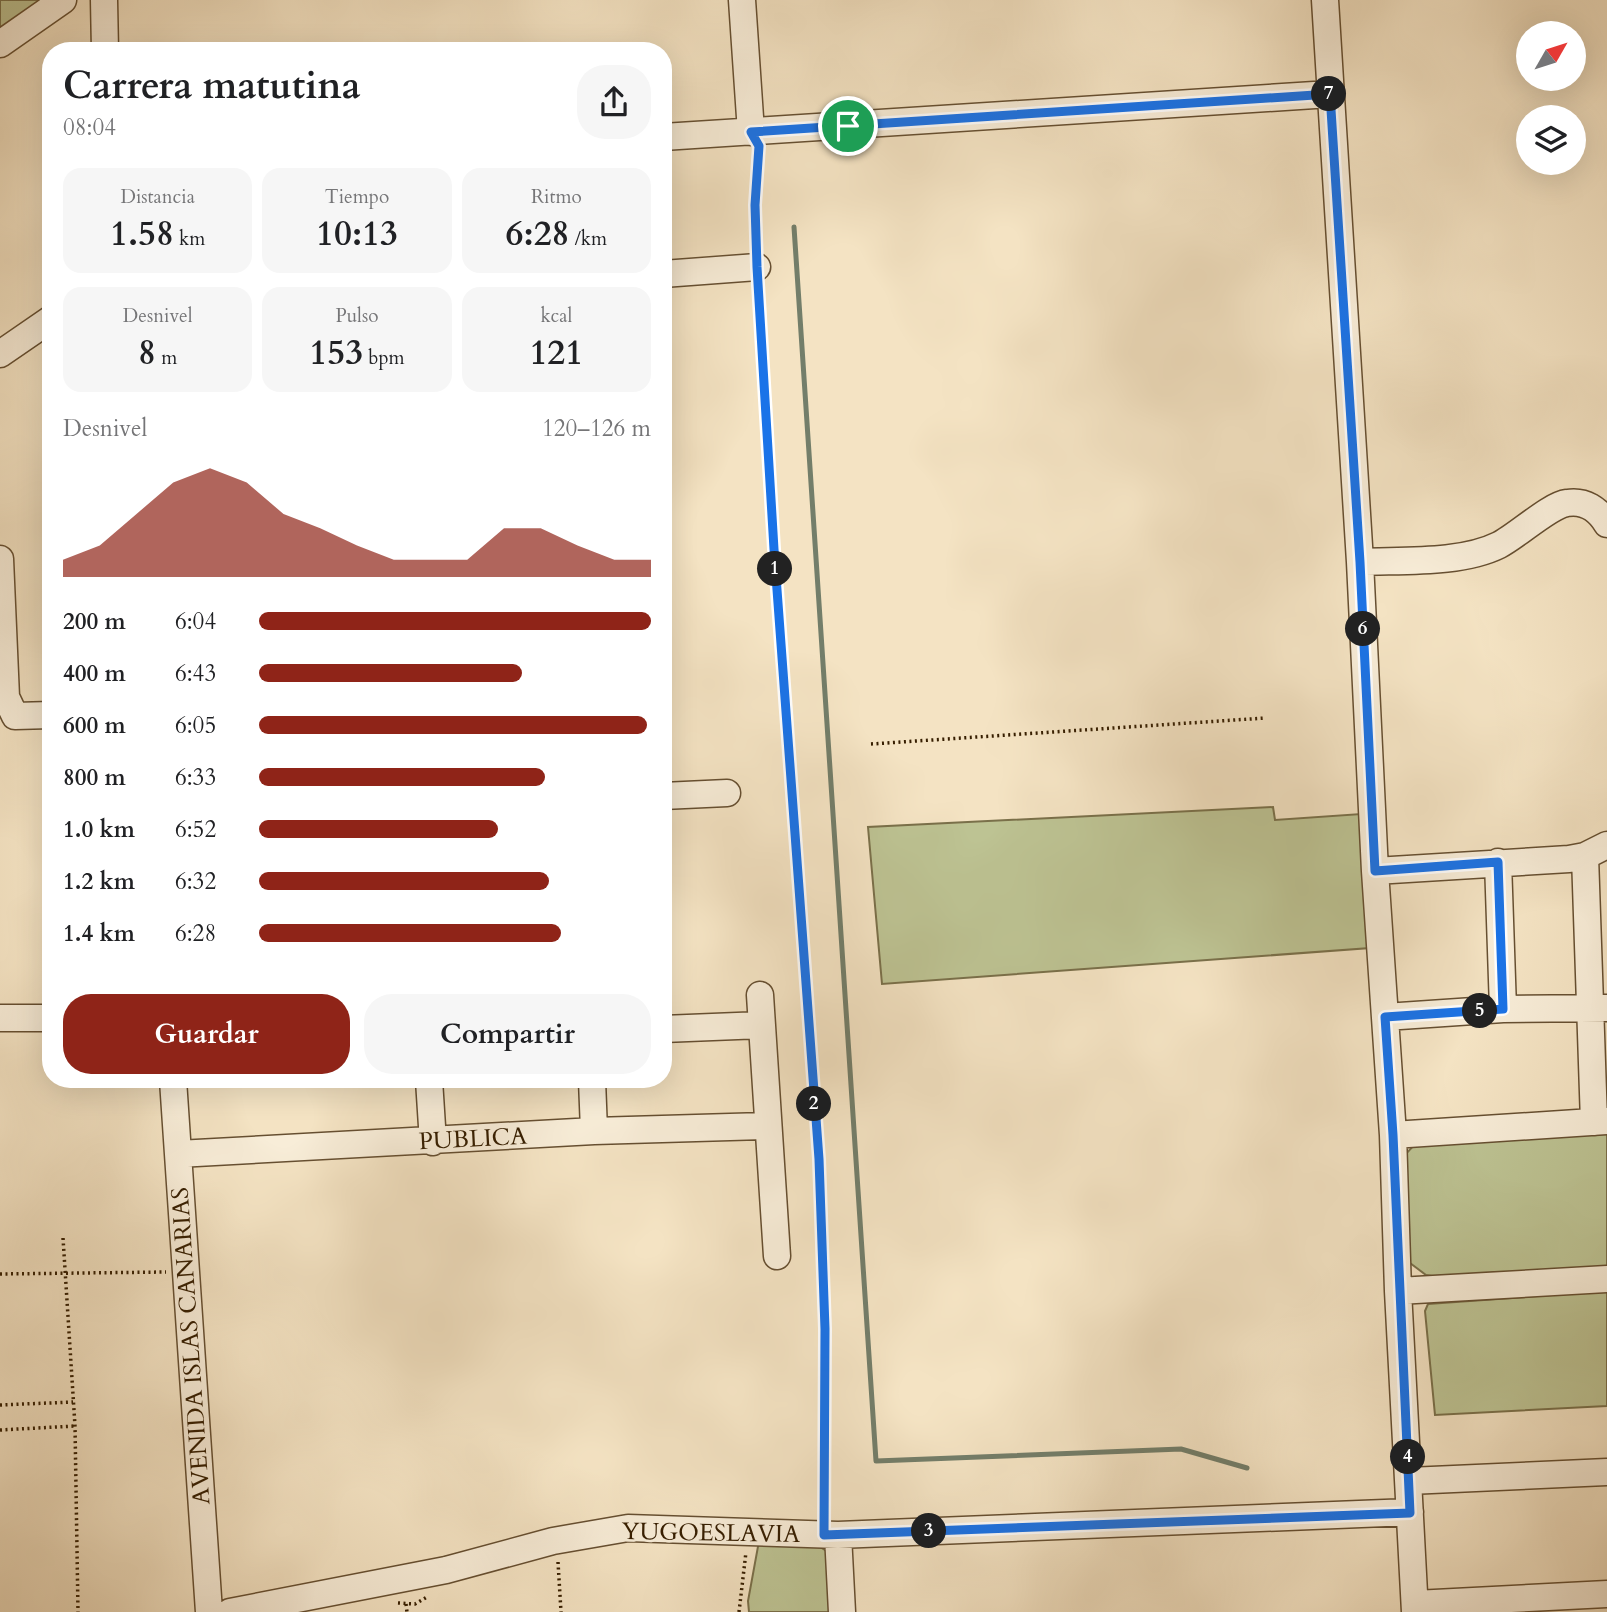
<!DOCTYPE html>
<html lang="es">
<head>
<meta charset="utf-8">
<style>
	body { margin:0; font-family:Cardo,serif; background:#f6f6f6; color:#202124; height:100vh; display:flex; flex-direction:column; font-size:26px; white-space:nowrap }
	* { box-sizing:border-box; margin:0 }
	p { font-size:23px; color:#757577 }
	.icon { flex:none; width:38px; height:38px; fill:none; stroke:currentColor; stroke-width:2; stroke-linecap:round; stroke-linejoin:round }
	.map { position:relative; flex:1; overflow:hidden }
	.panel { position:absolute; left:42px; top:42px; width:630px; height:1046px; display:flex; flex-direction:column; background:#fff; border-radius:28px; box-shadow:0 7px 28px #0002 }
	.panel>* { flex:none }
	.needle { width:46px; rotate:51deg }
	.tools { position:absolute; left:1516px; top:21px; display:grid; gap:14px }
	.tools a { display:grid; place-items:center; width:70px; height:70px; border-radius:50%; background:#fff; box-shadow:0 7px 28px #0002; font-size:35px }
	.pin { position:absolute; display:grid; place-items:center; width:60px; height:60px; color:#fff; margin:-30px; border:4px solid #fff; border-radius:50%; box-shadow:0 2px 7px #0007 }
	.km { position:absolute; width:35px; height:35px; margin:-18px; border-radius:50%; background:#222; color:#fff; font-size:19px; line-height:35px; text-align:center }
	.round { display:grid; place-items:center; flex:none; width:74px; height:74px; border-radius:28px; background:#f6f6f6 }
	.headline { display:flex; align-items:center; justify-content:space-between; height:119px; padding:0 21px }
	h1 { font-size:38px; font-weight:800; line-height:52px }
	.metrics { display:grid; grid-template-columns:repeat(3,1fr); gap:10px; height:119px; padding:7px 21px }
	.metrics div { display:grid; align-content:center; border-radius:18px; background:#f6f6f6; text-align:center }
	.metrics b { font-size:35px; font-weight:800 }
	.metrics small { font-size:19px; font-weight:400 }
	.metrics p { font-size:19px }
	.chart { height:196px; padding:14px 21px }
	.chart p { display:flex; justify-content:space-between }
	.chart svg { width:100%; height:126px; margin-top:7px; fill:#8f2418; opacity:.7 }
	.action { display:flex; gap:14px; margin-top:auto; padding:14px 21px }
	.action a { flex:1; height:80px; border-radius:28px; background:#8f2418; color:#fff; font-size:28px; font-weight:800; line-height:80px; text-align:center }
	.action a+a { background:#f6f6f6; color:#202124 }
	ul { padding:0 21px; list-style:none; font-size:23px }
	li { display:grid; grid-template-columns:112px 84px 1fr; align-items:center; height:52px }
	li i { height:18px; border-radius:9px; background:#8f2418 }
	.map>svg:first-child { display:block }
</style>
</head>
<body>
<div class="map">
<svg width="1607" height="1612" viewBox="0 0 1607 1612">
	<rect width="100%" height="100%" fill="#f4e3c3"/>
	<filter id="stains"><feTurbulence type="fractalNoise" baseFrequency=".00286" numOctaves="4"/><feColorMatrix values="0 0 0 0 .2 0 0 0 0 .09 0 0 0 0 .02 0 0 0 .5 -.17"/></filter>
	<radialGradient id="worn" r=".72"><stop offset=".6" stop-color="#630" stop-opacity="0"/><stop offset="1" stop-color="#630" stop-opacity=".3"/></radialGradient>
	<!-- green -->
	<path fill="#bdc393" stroke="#7a704a" stroke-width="2" d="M0 0H47L0 31Z
		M1273 807 1275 820 1361 814 1370 948 882 984 868 827Z
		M1607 1130V1267L1438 1277 1426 1275 1410 1263 1402 1158 1417 1142Z
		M1607 1291V1406L1435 1415 1425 1311 1428 1304Z
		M759 1541 817 1545 831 1554 837 1612H749L748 1601Z"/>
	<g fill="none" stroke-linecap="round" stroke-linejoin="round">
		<!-- stream -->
		<path stroke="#737e6a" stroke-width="5" d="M794 227 876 1461 1181 1449 1247 1468"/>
		<defs>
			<path id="minor" d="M104 0 105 51
				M742 0 751 132
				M1325 0 1360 562 1375 871 1393 1135 1398 1291 1415 1612
				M0 44 63 0
				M663 137 1330 94
				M663 274 757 267
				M0 354 51 319
				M0 559 6 697 15 716 51 715
				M1360 562C1402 560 1461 564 1499 545 1517 536 1550 505 1567 503 1585 500 1598 509 1607 524
				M663 796 727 793
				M1585 856 1594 1122
				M1498 862 1503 1009
				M1375 871 1569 859 1585 856 1607 845
				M760 995 777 1256
				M1385 1017 1503 1009 1607 1008
				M0 1018H51
				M663 1029 762 1025
				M173 1080 209 1612
				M429 1080 433 1142
				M592 1080 594 1131
				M1393 1135 1607 1121
				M178 1154 594 1131 768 1126
				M1398 1291 1607 1279
				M1409 1481 1607 1472
				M838 1535 842 1612
				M1415 1604 1607 1594
				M230 1612 446 1570 553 1541 628 1528 838 1535 1410 1512"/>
		</defs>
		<!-- minor casing -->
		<use href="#minor" stroke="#664f31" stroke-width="29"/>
		<!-- path -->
		<path stroke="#361e00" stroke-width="3.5" stroke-dasharray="2 3.5" stroke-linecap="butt" d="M757 247 755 205 759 153
			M759 289 774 549 819 1159 825 1329 823 1515
			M871 744 1265 718
			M63 1238 75 1426 78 1612
			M0 1274 166 1272
			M0 1405 73 1402
			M0 1430 75 1426
			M558 1562 561 1612
			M398 1603 415 1604 427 1597
			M406 1604 407 1612
			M739 1612 746 1552"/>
		<!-- minor -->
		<use href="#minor" stroke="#f8edd8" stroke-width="26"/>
	</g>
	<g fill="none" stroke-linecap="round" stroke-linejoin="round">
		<defs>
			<path id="route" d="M1330 94 1360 562 1375 871 1498 862 1503 1009 1385 1017 1393 1135 1410 1513 824 1535 825 1329 819 1159 774 549 757 267 755 205 759 146 751 132Z"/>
		</defs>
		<!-- route casing -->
		<use href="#route" stroke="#fff" stroke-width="14"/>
		<!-- route -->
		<use href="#route" stroke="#1a73e8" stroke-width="9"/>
	</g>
	<g text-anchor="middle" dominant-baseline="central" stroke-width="5" stroke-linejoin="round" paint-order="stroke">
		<!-- street labels -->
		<g font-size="24" fill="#361e00" stroke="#f8edd8">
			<text transform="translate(473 1139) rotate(-3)">PUBLICA</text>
			<text transform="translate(191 1346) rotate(-94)">AVENIDA ISLAS CANARIAS</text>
			<text transform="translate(711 1533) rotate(1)">YUGOESLAVIA</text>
		</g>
	</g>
	<rect width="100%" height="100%" filter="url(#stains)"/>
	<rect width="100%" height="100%" fill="url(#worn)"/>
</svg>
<div class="tools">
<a><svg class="needle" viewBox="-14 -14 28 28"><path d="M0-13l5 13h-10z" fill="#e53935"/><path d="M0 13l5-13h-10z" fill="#757577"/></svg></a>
<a><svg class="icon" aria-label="layers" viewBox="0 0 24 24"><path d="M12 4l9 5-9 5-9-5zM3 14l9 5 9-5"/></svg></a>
</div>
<div class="pin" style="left:848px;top:126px;background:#1e9e55"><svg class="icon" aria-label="arrive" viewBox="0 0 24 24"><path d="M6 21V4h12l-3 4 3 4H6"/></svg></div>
<b class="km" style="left:775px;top:569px">1</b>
<b class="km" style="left:814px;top:1104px">2</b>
<b class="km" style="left:929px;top:1531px">3</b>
<b class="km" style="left:1408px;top:1457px">4</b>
<b class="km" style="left:1480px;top:1011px">5</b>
<b class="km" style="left:1363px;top:629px">6</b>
<b class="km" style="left:1329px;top:94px">7</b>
<section class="panel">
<div class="headline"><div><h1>Carrera matutina</h1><p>08:04</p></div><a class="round"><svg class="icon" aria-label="share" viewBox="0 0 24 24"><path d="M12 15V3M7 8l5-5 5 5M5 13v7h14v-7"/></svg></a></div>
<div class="metrics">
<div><p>Distancia</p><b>1.58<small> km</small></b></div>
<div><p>Tiempo</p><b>10:13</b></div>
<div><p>Ritmo</p><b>6:28<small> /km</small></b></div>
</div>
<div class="metrics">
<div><p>Desnivel</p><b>8<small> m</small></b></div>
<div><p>Pulso</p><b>153<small> bpm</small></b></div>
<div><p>kcal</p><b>121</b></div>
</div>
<div class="chart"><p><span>Desnivel</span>120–126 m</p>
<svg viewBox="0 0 160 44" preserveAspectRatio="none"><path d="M0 44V38L10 33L20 22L30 11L40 6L50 11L60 22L70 27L80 33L90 38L100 38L110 38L120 27L130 27L140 33L150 38L160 38V44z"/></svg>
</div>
<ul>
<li><b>200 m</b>6:04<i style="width:100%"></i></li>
<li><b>400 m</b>6:43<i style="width:67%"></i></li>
<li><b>600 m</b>6:05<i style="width:99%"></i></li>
<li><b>800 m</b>6:33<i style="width:73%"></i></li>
<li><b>1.0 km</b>6:52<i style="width:61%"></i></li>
<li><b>1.2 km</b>6:32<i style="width:74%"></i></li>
<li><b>1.4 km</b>6:28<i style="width:77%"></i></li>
</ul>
<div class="action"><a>Guardar</a><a>Compartir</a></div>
</section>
</div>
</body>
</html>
